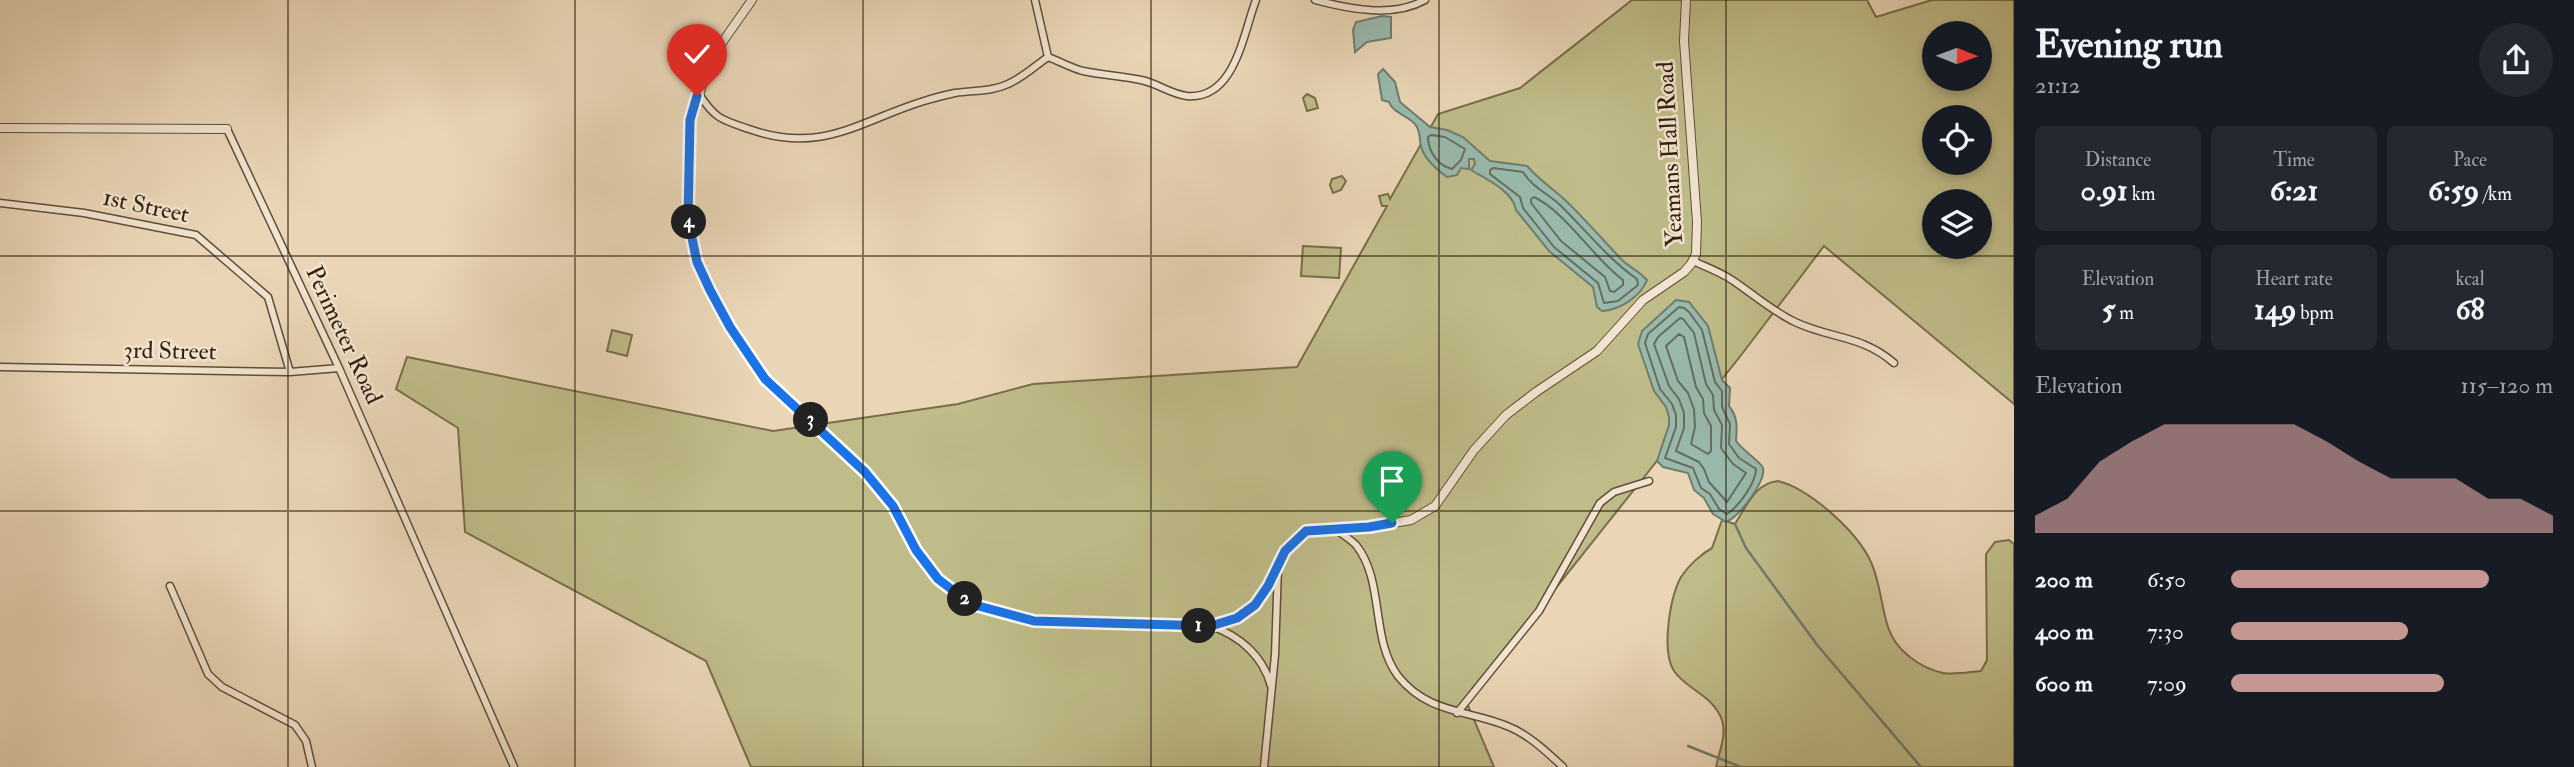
<!DOCTYPE html>
<html lang="en">
<head>
<meta charset="utf-8">
<style>
	body { margin:0; font-family:"IM FELL Double Pica",serif; background:#242831; color:#f1f3f6; height:100vh; display:flex; flex-direction:column; font-size:26px; white-space:nowrap }
	* { box-sizing:border-box; margin:0 }
	p { font-size:23px; color:#9ea1a6 }
	.icon { flex:none; width:38px; height:38px; fill:none; stroke:currentColor; stroke-width:2; stroke-linecap:round; stroke-linejoin:round }
	.map { position:relative; flex:1; overflow:hidden }
	.side { display:flex; flex-direction:column; background:#171b24; width:560px }
	.side>* { flex:none }
	.needle { width:46px; rotate:91deg }
	.controls { position:absolute; left:1922px; top:21px; display:grid; gap:14px }
	.controls a { display:grid; place-items:center; width:70px; height:70px; border-radius:50%; background:#171b24; box-shadow:0 4px 10px #0003; font-size:35px }
	.pin { position:absolute; display:grid; place-items:center; width:60px; height:60px; color:#fff; margin:-72px -30px; border-radius:50% 50% 50% 0; rotate:-45deg; box-shadow:0 0 7px #0007 }
	.pin .icon { rotate:45deg }
	.km { position:absolute; width:35px; height:35px; margin:-18px; border-radius:50%; background:#222; color:#fff; font-size:19px; line-height:35px; text-align:center }
	.round { display:grid; place-items:center; flex:none; width:74px; height:74px; border-radius:37px; background:#242831 }
	.overview { display:flex; align-items:center; justify-content:space-between; height:119px; padding:0 21px }
	h1 { font-size:38px; font-weight:700; line-height:52px }
	.stats { display:grid; grid-template-columns:repeat(3,1fr); gap:10px; height:119px; padding:7px 21px }
	.stats div { display:grid; align-content:center; border-radius:10px; background:#242831; text-align:center }
	.stats b { font-size:30px; font-weight:700 }
	.stats small { font-size:19px; font-weight:400 }
	.stats p { font-size:19px }
	.chart { height:196px; padding:14px 21px }
	.chart p { display:flex; justify-content:space-between }
	.chart svg { width:100%; height:126px; margin-top:7px; fill:#c59692; opacity:.7 }
	ul { padding:0 21px; list-style:none; font-size:23px }
	li { display:grid; grid-template-columns:112px 84px 1fr; align-items:center; height:52px }
	li i { height:18px; border-radius:9px; background:#c59692 }
	main { display:flex; flex:1; min-height:0 }
	.map>svg:first-child { display:block }
</style>
</head>
<body>
<main>
<div class="map">
<svg width="2014" height="767" viewBox="0 0 2014 767">
	<rect width="100%" height="100%" fill="#ead6b7"/>
	<filter id="stains"><feTurbulence type="fractalNoise" baseFrequency=".00286" numOctaves="4"/><feColorMatrix values="0 0 0 0 .2 0 0 0 0 .09 0 0 0 0 .02 0 0 0 .5 -.17"/></filter>
	<radialGradient id="worn" r=".72"><stop offset=".6" stop-color="#630" stop-opacity="0"/><stop offset="1" stop-color="#630" stop-opacity=".3"/></radialGradient>
	<!-- green -->
	<path fill="#bfbc89" stroke="#796e4b" stroke-width="2" fill-rule="evenodd" d="M1632 0H1867L1876 17 1932 0H2014V404L1824 246 1742 354 1466 701 1494 767H751L706 661 465 532 458 428 396 389 407 357 773 431 958 404 1033 384 1297 367 1387 206H1382L1379 196 1388 194 1390 199 1438 114 1520 88ZM1934 33H1979V79H1934ZM1934 117H1979V163H1934ZM1934 201H1979V247H1934Z
		M1307 94 1315 98 1318 108 1307 111 1303 98Z
		M1342 176 1346 181 1341 190 1333 193 1330 185 1332 179Z
		M1303 246 1341 248 1339 278 1301 276Z
		M612 330 632 335 627 356 607 351Z
		M1778 481C1810 489 1856 531 1870 560 1880 580 1881 606 1888 627 1895 650 1920 668 1943 673 1955 675 1969 672 1981 671L1987 660 1986 554 1995 542 2009 540 2014 544V767H1716C1719 752 1727 735 1722 720 1713 695 1687 690 1674 671 1661 651 1670 597 1681 577 1688 566 1701 554 1712 548L1722 520 1735 524C1746 507 1755 483 1778 481Z"/>
	<!-- water -->
	<path fill="#98b9ac" stroke="#707c6c" stroke-width="2" d="M1382 16 1391 17V38L1367 42 1355 52 1353 30 1356 22Z
		M1383 69 1395 82 1400 102 1430 127 1447 130 1463 137 1490 161 1527 166C1538 179 1551 187 1564 199 1584 218 1602 239 1621 259 1629 267 1639 271 1647 280 1641 296 1620 310 1602 311L1597 307 1593 287 1549 251 1516 210C1513 191 1486 179 1471 170L1475 164 1474 159H1469V169L1461 168 1457 175 1447 177C1436 169 1424 159 1421 146 1419 138 1421 131 1415 124 1407 115 1393 113 1389 102L1382 100 1378 74Z
		M1676 300 1689 302 1708 326 1722 380 1730 388 1729 406C1738 417 1737 427 1736 441 1742 450 1762 463 1763 468 1766 481 1739 517 1726 522L1713 514 1704 498 1694 490 1688 473 1663 467 1657 461 1669 425V417L1666 407 1654 391 1638 344 1642 331Z"/>
	<g fill="none" stroke-linecap="round" stroke-linejoin="round">
		<!-- shore -->
		<path stroke="#666d5c" stroke-width="2" d="M1431 135 1445 137 1465 149 1461 160 1452 169C1438 166 1428 151 1428 137Z
			M1493 168 1523 172C1532 187 1547 193 1559 204 1585 229 1608 259 1637 279L1638 285 1618 301 1604 303 1598 283 1554 247 1523 208 1520 197 1490 174V170Z
			M1534 197C1566 212 1594 259 1623 280V285L1614 292 1610 291 1605 277 1561 241 1531 203V199Z
			M1679 307 1684 308 1689 312 1702 330 1715 382 1722 391V407L1730 424 1729 444 1739 458 1756 469C1756 483 1738 507 1727 514L1719 509 1710 494 1701 488 1693 468 1665 458 1676 427V415L1672 404 1660 389 1645 343 1648 334Z
			M1680 318 1683 319 1694 333 1706 384 1713 395 1714 410 1722 425 1721 448 1733 464 1746 473 1727 502 1709 482 1704 469 1699 462 1676 451 1684 428V413L1679 399 1669 386 1654 344 1658 337Z
			M1679 334 1684 337 1696 387 1703 399 1704 413 1711 426V451L1708 454 1691 444 1695 427 1694 409 1688 393 1678 381 1666 346Z"/>
		<!-- stream -->
		<path stroke="#707c6c" stroke-width="2.5" d="M1735 524 1746 548 1818 646 1921 767
			M1688 746 1741 767"/>
		<defs>
			<path id="minor" d="M1035 0 1048 57
				M1315 0C1349 9 1393 18 1425 0
				M699 94C715 119 722 120 749 129 822 155 859 121 924 101 934 98 945 95 955 93 973 90 991 92 1008 84 1022 78 1035 66 1048 57 1059 61 1071 68 1083 71 1102 75 1122 76 1141 80 1157 83 1170 94 1187 96 1235 100 1243 34 1256 0
				M227 129 339 368 514 767
				M0 203 84 213 196 235 268 297 290 372
				M1693 261C1706 267 1720 272 1732 280 1753 294 1772 311 1795 322 1831 339 1862 335 1894 363
				M0 367 290 372 339 368
				M1335 529C1342 534 1350 539 1356 545 1385 581 1370 639 1398 676 1428 714 1469 710 1507 726 1528 734 1547 752 1563 767
				M170 586 208 674 222 687 295 725 306 741 312 767
				M1211 626C1240 636 1263 656 1271 686
				M1457 713 1539 611 1600 503 1614 492 1649 481
				M1264 767 1275 655 1278 567"/>
			<path id="tertiary" d="M752 0 712 57 690 120 688 219 697 262 710 290 730 327 765 379 865 472 893 506 916 550 938 579 971 604 1035 621 1109 622 1173 627 1211 626 1237 618 1255 605 1268 586 1285 551 1306 531 1369 527 1411 520 1435 506 1474 450 1506 415 1536 392 1597 351 1643 300 1684 272 1691 264 1696 254 1697 222 1684 41 1686 0
				M0 128 227 129"/>
		</defs>
		<!-- minor casing -->
		<use href="#minor" stroke="#614e38" stroke-width="9"/>
		<!-- tertiary casing -->
		<use href="#tertiary" stroke="#614e38" stroke-width="10"/>
		<!-- minor -->
		<use href="#minor" stroke="#f1e4d0" stroke-width="6"/>
		<!-- tertiary -->
		<use href="#tertiary" stroke="#f1e4d0" stroke-width="8"/>
	</g>
	<g fill="none" stroke-linecap="round" stroke-linejoin="round">
		<defs>
			<path id="route" d="M697 96 690 120 688 219 697 262 710 290 730 327 765 379 865 472 893 506 916 550 938 579 971 604 1034 621 1211 626 1237 618 1255 605 1268 586 1285 551 1306 531 1369 527 1392 523"/>
		</defs>
		<!-- route casing -->
		<use href="#route" stroke="#fff" stroke-width="14"/>
		<!-- route -->
		<use href="#route" stroke="#1a73e8" stroke-width="9"/>
	</g>
	<!-- grid -->
	<path fill="none" stroke="#33210d" stroke-width="2" stroke-opacity="0.55" d="M288 0V767M575 0V767M863 0V767M1151 0V767M1439 0V767M1726 0V767M0 256H2014M0 511H2014"/>
	<g text-anchor="middle" dominant-baseline="central" stroke-width="5" stroke-linejoin="round" paint-order="stroke">
		<!-- street labels -->
		<g font-size="24" fill="#33210d" stroke="#f1e4d0">
			<text transform="translate(1670 154) rotate(-93)">Yeamans Hall Road</text>
			<text transform="translate(146 206) rotate(12)">1st Street</text>
			<text transform="translate(344 335) rotate(65)">Perimeter Road</text>
			<text transform="translate(170 351) rotate(1)">3rd Street</text>
		</g>
	</g>
	<rect width="100%" height="100%" filter="url(#stains)"/>
	<rect width="100%" height="100%" fill="url(#worn)"/>
</svg>
<div class="controls">
<a><svg class="needle" viewBox="-14 -14 28 28"><path d="M0-13l5 13h-10z" fill="#e53935"/><path d="M0 13l5-13h-10z" fill="#9ea1a6"/></svg></a>
<a><svg class="icon" aria-label="locate" viewBox="0 0 24 24"><circle cx="12" cy="12" r="6"/><path d="M12 2v4M12 18v4M2 12h4M18 12h4"/></svg></a>
<a><svg class="icon" aria-label="layers" viewBox="0 0 24 24"><path d="M12 4l9 5-9 5-9-5zM3 14l9 5 9-5"/></svg></a>
</div>
<div class="pin" style="left:1392px;top:523px;background:#1e9e55"><svg class="icon" aria-label="arrive" viewBox="0 0 24 24"><path d="M6 21V4h12l-3 4 3 4H6"/></svg></div>
<div class="pin" style="left:697px;top:96px;background:#d93025"><svg class="icon" aria-label="check" viewBox="0 0 24 24"><path d="M5 12l5 5 9-10"/></svg></div>
<b class="km" style="left:1199px;top:626px">1</b>
<b class="km" style="left:965px;top:599px">2</b>
<b class="km" style="left:811px;top:420px">3</b>
<b class="km" style="left:689px;top:222px">4</b>
</div>
<section class="side">
<div class="overview"><div><h1>Evening run</h1><p>21:12</p></div><a class="round"><svg class="icon" aria-label="share" viewBox="0 0 24 24"><path d="M12 15V3M7 8l5-5 5 5M5 13v7h14v-7"/></svg></a></div>
<div class="stats">
<div><p>Distance</p><b>0.91<small> km</small></b></div>
<div><p>Time</p><b>6:21</b></div>
<div><p>Pace</p><b>6:59<small> /km</small></b></div>
</div>
<div class="stats">
<div><p>Elevation</p><b>5<small> m</small></b></div>
<div><p>Heart rate</p><b>149<small> bpm</small></b></div>
<div><p>kcal</p><b>68</b></div>
</div>
<div class="chart"><p><span>Elevation</span>115–120 m</p>
<svg viewBox="0 0 160 44" preserveAspectRatio="none"><path d="M0 44V38L10 32L20 19L30 12L40 6L50 6L60 6L70 6L80 6L90 12L100 19L110 25L120 25L130 25L140 32L150 32L160 38V44z"/></svg>
</div>
<ul>
<li><b>200 m</b>6:50<i style="width:80%"></i></li>
<li><b>400 m</b>7:30<i style="width:55%"></i></li>
<li><b>600 m</b>7:09<i style="width:66%"></i></li>
</ul>
</section>
</main>
</body>
</html>
